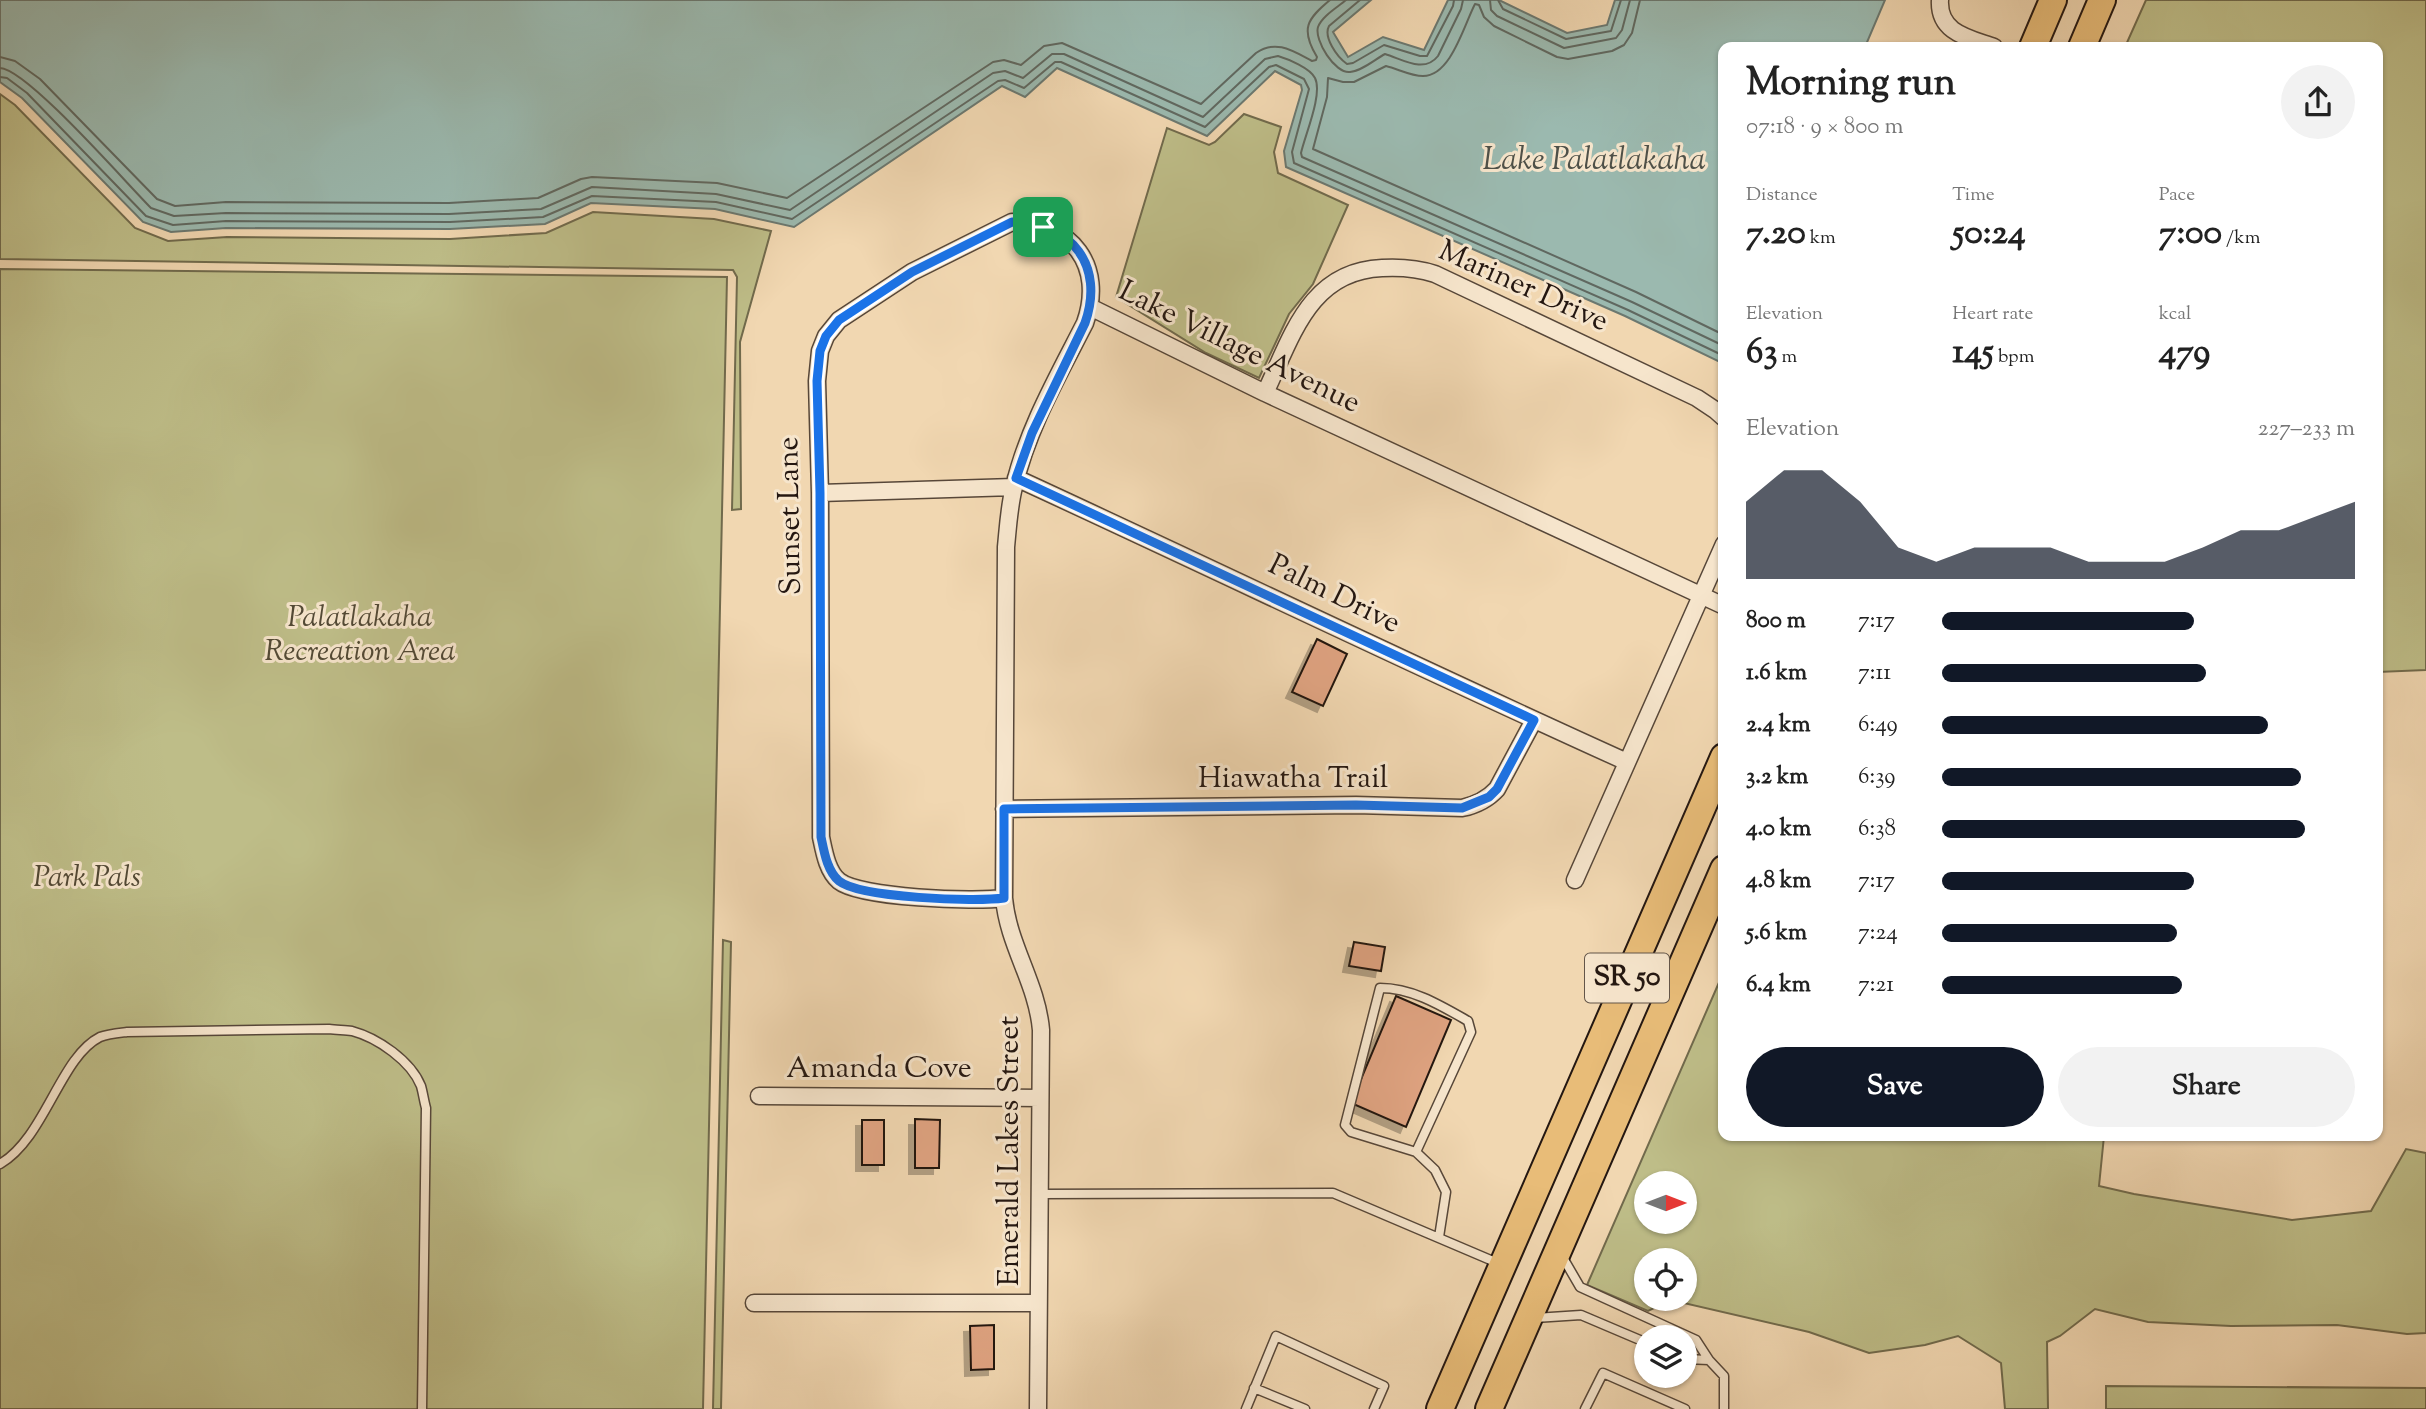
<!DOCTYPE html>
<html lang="en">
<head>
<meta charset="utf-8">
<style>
	body { margin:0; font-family:"Sorts Mill Goudy",serif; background:#f2f2f2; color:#222; height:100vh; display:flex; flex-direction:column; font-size:26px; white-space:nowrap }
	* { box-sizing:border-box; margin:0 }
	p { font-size:23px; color:#767676 }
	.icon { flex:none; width:38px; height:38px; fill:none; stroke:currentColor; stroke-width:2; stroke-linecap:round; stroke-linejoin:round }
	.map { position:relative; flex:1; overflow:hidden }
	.sheet { position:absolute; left:1718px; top:42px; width:665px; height:1099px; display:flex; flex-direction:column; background:#fff; border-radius:14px; box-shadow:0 2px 5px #0004 }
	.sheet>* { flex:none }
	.needle { width:46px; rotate:90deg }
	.buttons { position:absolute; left:1634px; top:1171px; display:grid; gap:14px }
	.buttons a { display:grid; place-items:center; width:63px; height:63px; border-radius:50%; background:#fff; box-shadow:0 2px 5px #0004; font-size:35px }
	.pin { position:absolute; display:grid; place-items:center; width:60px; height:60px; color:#fff; margin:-30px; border-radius:14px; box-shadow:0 4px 10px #0006 }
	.round { display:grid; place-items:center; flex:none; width:74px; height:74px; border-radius:37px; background:#f2f2f2 }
	.overview { display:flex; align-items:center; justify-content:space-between; height:119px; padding:0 28px }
	h1 { font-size:38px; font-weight:700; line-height:52px }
	.metrics { display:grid; grid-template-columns:repeat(3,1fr); gap:10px; height:119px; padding:7px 28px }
	.metrics div { display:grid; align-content:center }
	.metrics b { font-size:35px; font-weight:700 }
	.metrics small { font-size:19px; font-weight:400 }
	.metrics p { font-size:19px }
	.chart { height:196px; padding:14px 28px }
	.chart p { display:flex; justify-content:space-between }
	.chart svg { width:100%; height:126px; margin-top:7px; fill:#111827; opacity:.7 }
	.primary-button { display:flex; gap:14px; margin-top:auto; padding:14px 28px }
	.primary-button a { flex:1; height:80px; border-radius:42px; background:#111827; color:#fff; font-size:28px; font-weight:700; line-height:80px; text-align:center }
	.primary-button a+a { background:#f2f2f2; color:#222 }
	ul { padding:0 28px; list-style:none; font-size:23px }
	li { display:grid; grid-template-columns:112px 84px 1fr; align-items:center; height:52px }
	li i { height:18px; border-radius:9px; background:#111827 }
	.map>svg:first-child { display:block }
</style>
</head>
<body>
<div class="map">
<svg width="2426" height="1409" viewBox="0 0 2426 1409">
	<defs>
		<filter id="shadow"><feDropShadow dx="-6" dy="6" stdDeviation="0" flood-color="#0004"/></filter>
	</defs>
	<rect width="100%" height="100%" fill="#f1d7b1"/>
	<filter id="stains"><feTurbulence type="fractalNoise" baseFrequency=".00286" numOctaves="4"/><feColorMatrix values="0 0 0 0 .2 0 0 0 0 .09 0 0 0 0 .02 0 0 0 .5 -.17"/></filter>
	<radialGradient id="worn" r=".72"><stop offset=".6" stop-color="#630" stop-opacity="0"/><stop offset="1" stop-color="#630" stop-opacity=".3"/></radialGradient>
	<!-- green -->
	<path fill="#bebd88" stroke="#716a4c" stroke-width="2" fill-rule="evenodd" d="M2146 0H2426V670L2378 672V47H2125Z
		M0 94 15 105 135 228 168 241 227 237 450 239 546 233 593 212 714 219 771 231 740 342 741 509 732 510 737 277 733 270 0 259Z
		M1244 114 1281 127 1274 152 1278 173 1348 205 1313 284 1289 314 1259 378 1206 353 1116 297 1167 128 1209 145 1215 142Z
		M0 269 727 277 703 1409H0Z
		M723 940 731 942 721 1409H713Z
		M1724 971V1136H2104L2099 1186 2134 1194 2292 1220 2371 1211 2406 1149 2426 1153V1333L2407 1334 2337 1325 2231 1326 2148 1322 2095 1309 2060 1336 2047 1342 2048 1409H2005L2001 1363 1958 1336 1925 1345 1869 1353 1809 1332 1671 1300 1648 1311 1587 1285ZM1647 1183H1685V1222H1647ZM1647 1260H1685V1298H1647Z
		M2106 1386 2426 1388V1409H2106Z"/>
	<!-- water -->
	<path fill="#9bb9af" stroke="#6b7870" stroke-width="2" d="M0 0H1371L1333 32 1348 57 1383 37 1424 50 1448 0H1499L1567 33 1607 25 1615 0H1885L1865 47H1724V364L1625 316 1286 167 1284 151 1302 90 1301 85 1275 71 1207 136 1057 68 1025 97 1002 86 794 227 715 209 591 203 545 224 450 229 226 228 171 232 143 222 22 98 0 82Z"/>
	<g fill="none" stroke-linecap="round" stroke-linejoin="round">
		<!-- shore -->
		<path stroke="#606860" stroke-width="2" d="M1346 0C1338 7 1322 16 1318 27 1314 40 1335 74 1350 72 1362 71 1374 60 1385 54 1402 59 1424 74 1438 56L1461 9 1463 0
			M1360 0 1329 26C1323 37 1337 57 1347 64L1353 63 1384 45 1420 56H1427L1453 6 1454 0
			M1490 0 1491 10 1497 16 1564 48 1616 38 1622 30 1630 0
			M1498 0 1503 9 1566 39 1611 31 1621 0
			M1640 0 1632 33 1624 45 1612 51 1568 59 1557 57 1494 26 1484 17 1479 5 1475 4C1464 25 1451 76 1423 76 1411 76 1398 69 1386 66L1354 82H1343L1328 78 1327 97 1313 149 1636 292 1724 335
			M0 57 15 61 40 79 157 199 175 206 226 202 449 203 538 198 581 179 592 177 717 183 787 198 993 62 1004 60 1021 65 1044 46 1062 43 1201 104 1256 53C1276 39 1293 51 1312 61L1316 60 1317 57C1300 29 1307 19 1330 0
			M0 68C27 69 126 183 151 208L174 216 226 213 449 214 541 209 592 187 716 194 790 210 993 73 1005 71 1023 78 1052 54H1064L1203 117 1265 59 1278 56C1288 59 1310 68 1315 78 1323 94 1305 135 1301 153L1302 157 1632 302 1724 346
			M0 77 7 78 27 93 146 216 173 225 226 221 450 222 543 217 592 196 716 202 792 219 998 81 1005 80 1024 88 1055 62H1061L1205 127 1269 67 1276 65 1304 79 1309 89 1292 152 1294 163 1628 310 1724 356"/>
	</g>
	<!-- building -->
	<path fill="#dfa381" stroke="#241711" stroke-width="2" filter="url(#shadow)" d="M1317 639 1347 654 1323 706 1292 692Z
		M1354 942 1385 947 1381 971 1349 966Z
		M1396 996 1451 1020 1406 1127 1351 1103Z
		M915 1119 940 1120 939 1168H915Z
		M862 1120H884V1165H862Z
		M994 1325V1369L971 1370 970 1326Z"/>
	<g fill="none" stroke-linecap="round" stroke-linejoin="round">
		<defs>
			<path id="service" d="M1416 1152 1471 1032 1468 1021C1440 1005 1412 988 1380 988L1345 1125 1351 1132 1416 1152 1435 1170 1446 1192 1439 1237
				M0 1164C45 1138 60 1057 100 1037 108 1034 119 1033 127 1032L329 1029C337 1030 345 1030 352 1031 378 1038 411 1061 421 1086 423 1093 424 1101 426 1108L422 1409
				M1039 1194 1333 1193 1500 1264
				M1562 1256 1580 1287 1696 1340 1709 1360 1685 1359
				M1535 1318 1581 1315 1647 1343
				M1709 1360 1724 1376V1409
				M1254 1388 1305 1409
				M1246 1409 1276 1336 1384 1386 1374 1409
				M1585 1409 1603 1373 1685 1409"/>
			<path id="minor" d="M1940 0C1938 33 1969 38 1994 47
				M1090 307 1265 393 1724 606
				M1265 393C1292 337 1309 271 1382 268 1400 267 1417 268 1435 274L1697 398 1715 410 1724 418
				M1016 478C1220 572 1423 670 1627 762
				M820 493 1014 487
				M1004 809 1356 805 1462 808C1476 805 1487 800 1497 789L1534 720
				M1575 880 1724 544
				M1004 898C975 902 860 898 839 881 827 871 824 851 821 837L820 493 817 381 820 351 826 336 839 320 912 272 1012 222C1072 222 1105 266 1085 323 1058 376 1027 430 1014 487 1009 507 1008 527 1006 547L1004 898C1008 945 1037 983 1041 1030L1038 1409
				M759 1096 1040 1098
				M754 1303H1038"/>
			<path id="trunk" d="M2033 47 2053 0
				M2082 47 2102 0
				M1440 1409 1724 757
				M1489 1409 1724 869"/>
		</defs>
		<!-- service casing -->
		<use href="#service" stroke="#574739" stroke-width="11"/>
		<!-- minor casing -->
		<use href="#minor" stroke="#574739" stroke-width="19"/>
		<!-- trunk casing -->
		<use href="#trunk" stroke="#241711" stroke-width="30"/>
		<!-- service -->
		<use href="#service" stroke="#f6e5cc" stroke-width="8"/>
		<!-- minor -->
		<use href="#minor" stroke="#f6e5cc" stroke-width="16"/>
		<!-- trunk -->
		<use href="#trunk" stroke="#e8bc78" stroke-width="26"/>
	</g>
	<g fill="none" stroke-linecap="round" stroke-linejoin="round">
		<defs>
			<path id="route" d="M1012 222C1072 222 1105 266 1085 323L1032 433 1016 478 1534 720 1497 789 1489 797 1462 808 1356 805 1004 809V898C976 902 860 898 839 881 827 871 824 851 821 837L820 493 817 381 820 351 826 336 839 320 912 272Z"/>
		</defs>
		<!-- route casing -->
		<use href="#route" stroke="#fff" stroke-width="14"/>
		<!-- route -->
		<use href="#route" stroke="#1a73e8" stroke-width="9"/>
	</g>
	<g text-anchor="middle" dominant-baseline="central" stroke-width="6" stroke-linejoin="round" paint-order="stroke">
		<!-- shield labels -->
		<rect fill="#f6e5cc" stroke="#635549" stroke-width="2" x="1585" y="953.5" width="84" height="49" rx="5"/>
		<g font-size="28" font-weight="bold" fill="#241711">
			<text x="1627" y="978">SR 50</text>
		</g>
		<!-- street labels -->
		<g font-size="30" fill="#241711" stroke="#f6e5cc">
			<text transform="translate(1523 287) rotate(24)">Mariner Drive</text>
			<text transform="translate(1239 348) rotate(26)">Lake Village Avenue</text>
			<text transform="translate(791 516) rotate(-91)">Sunset Lane</text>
			<text transform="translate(1334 595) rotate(26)">Palm Drive</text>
			<text x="1293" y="779">Hiawatha Trail</text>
			<text x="879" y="1069">Amanda Cove</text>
			<text transform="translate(1010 1151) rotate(-90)">Emerald Lakes Street</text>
		</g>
		<!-- park labels -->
		<g font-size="30" font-style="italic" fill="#524935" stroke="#f6e5cc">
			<text x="360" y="618">Palatlakaha<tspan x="360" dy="34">Recreation Area</tspan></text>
			<text x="87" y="878">Park Pals</text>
		</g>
		<!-- water labels -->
		<g font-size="32" font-style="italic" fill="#4e5048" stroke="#f6e5cc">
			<text x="1594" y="161">Lake Palatlakaha</text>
		</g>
	</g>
	<rect width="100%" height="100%" filter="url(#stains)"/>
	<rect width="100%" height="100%" fill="url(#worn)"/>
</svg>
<div class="buttons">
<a><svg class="needle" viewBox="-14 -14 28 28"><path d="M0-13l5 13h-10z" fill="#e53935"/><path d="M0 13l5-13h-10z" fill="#767676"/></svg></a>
<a><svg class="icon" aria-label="locate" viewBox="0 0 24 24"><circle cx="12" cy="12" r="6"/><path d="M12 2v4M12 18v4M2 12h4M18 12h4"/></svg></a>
<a><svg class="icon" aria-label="layers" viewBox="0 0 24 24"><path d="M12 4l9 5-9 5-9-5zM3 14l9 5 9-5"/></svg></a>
</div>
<div class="pin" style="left:1043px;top:227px;background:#1e9e55"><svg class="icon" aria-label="arrive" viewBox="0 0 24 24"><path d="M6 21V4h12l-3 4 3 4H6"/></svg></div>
<section class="sheet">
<div class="overview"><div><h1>Morning run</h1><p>07:18 · 9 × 800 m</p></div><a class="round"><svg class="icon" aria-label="share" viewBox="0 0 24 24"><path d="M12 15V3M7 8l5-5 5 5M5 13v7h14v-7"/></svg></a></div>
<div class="metrics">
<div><p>Distance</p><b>7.20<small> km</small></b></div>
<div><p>Time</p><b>50:24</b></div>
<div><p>Pace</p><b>7:00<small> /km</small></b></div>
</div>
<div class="metrics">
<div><p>Elevation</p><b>63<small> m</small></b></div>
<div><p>Heart rate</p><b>145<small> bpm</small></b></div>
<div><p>kcal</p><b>479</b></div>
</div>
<div class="chart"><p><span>Elevation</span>227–233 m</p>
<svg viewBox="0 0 160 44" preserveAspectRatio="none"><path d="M0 44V17L10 6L20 6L30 17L40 33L50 38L60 33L70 33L80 33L90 38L100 38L110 38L120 33L130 27L140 27L150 22L160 17V44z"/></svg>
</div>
<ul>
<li><b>800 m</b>7:17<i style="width:61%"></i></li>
<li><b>1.6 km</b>7:11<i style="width:64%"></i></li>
<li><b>2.4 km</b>6:49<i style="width:79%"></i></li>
<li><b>3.2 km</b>6:39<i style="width:87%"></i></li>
<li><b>4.0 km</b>6:38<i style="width:88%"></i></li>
<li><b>4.8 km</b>7:17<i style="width:61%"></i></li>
<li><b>5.6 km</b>7:24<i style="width:57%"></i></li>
<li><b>6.4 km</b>7:21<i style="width:58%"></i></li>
</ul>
<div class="primary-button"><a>Save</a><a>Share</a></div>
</section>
</div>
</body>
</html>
